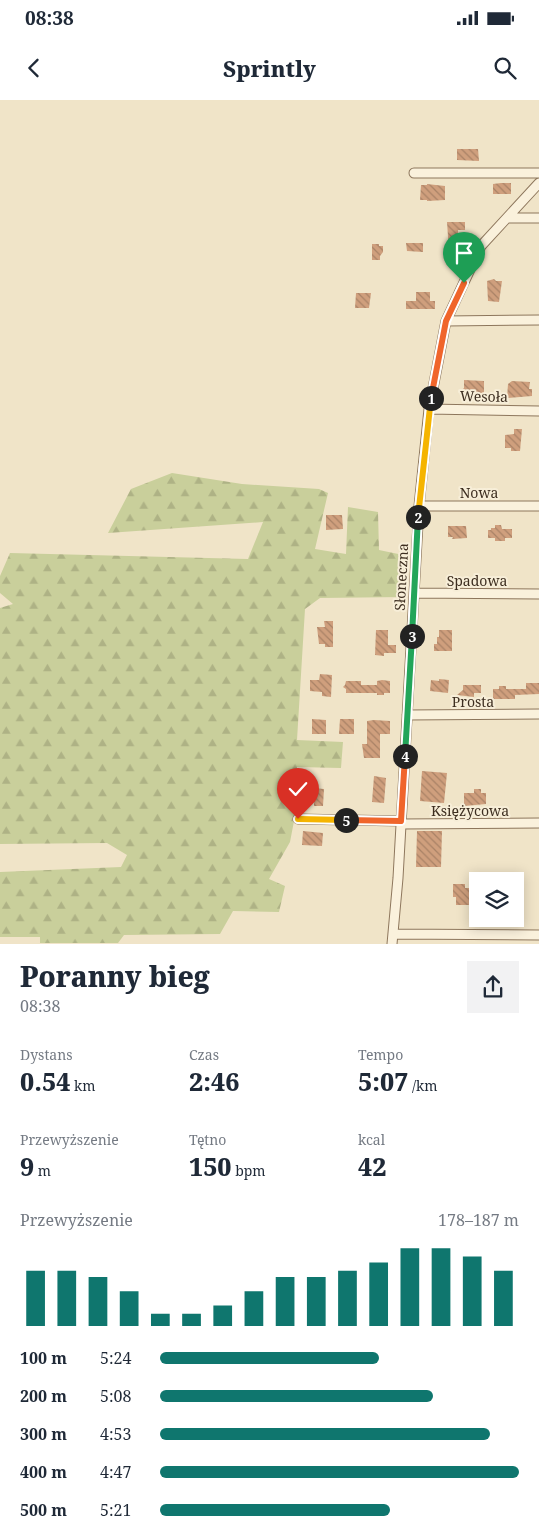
<!DOCTYPE html>
<html lang="pl">
<head>
<meta charset="utf-8">
<style>
	body { margin:0; font-family:"Noto Serif",serif; background:#f2f2f3; color:#1f2937; height:100vh; display:flex; flex-direction:column; font-size:19px; white-space:nowrap }
	* { box-sizing:border-box; margin:0 }
	p { font-size:16px; color:#747a83 }
	.icon { flex:none; width:28px; height:28px; fill:none; stroke:currentColor; stroke-width:2; stroke-linecap:round; stroke-linejoin:round }
	.map { position:relative; height:844px; overflow:hidden }
	.side { display:flex; flex-direction:column; background:#fff; flex:1 }
	.side>* { flex:none }
	.tools { position:absolute; left:469px; top:772px; display:grid; gap:10px }
	.tools a { display:grid; place-items:center; width:55px; height:55px; border-radius:0px; background:#fff; box-shadow:0 2px 12px #0003; font-size:25px }
	.pin { position:absolute; display:grid; place-items:center; width:42px; height:42px; color:#fff; margin:-51px -21px; border-radius:50% 50% 50% 0; rotate:-45deg; box-shadow:0 0 5px #0007 }
	.pin .icon { rotate:45deg }
	.km { position:absolute; width:25px; height:25px; margin:-12px; border-radius:50%; background:#222; color:#fff; font-size:14px; line-height:25px; text-align:center }
	.round { display:grid; place-items:center; flex:none; width:52px; height:52px; border-radius:0px; background:#f2f2f3 }
	.head { display:flex; align-items:center; justify-content:space-between; height:85px; padding:0 20px }
	h1 { font-size:28px; font-weight:800; line-height:38px }
	.metrics { display:grid; grid-template-columns:repeat(3,1fr); gap:8px; height:85px; padding:5px 20px }
	.metrics div { display:grid; align-content:center }
	.metrics b { font-size:25px; font-weight:800 }
	.metrics small { font-size:14px; font-weight:400 }
	.metrics p { font-size:14px }
	.chart { height:140px; padding:10px 20px }
	.chart p { display:flex; justify-content:space-between }
	.chart svg { width:100%; height:90px; margin-top:5px; stroke:#0f766e; stroke-width:6 }
	ul { padding:0 20px; list-style:none; font-size:16px }
	li { display:grid; grid-template-columns:80px 60px 1fr; align-items:center; height:38px }
	li i { height:12px; border-radius:6px; background:#0f766e }
	.status { display:flex; justify-content:space-between; align-items:center; height:35px; padding:0 25px; background:#fff; direction:ltr }
	.status svg { height:14px; fill:currentColor }
	header { display:flex; justify-content:space-between; align-items:center; height:65px; padding:0 20px; background:#fff; font-size:22px; font-weight:800 }
	.map>svg:first-child { display:block }
</style>
</head>
<body>
<div class="status"><b>08:38</b><svg viewBox="0 0 49 12"><path d="M0 12V9h3v3zM5 12V6h3v6zM10 12V3h3v9zM15 12V0h3v12zM26 1h20v11H26zM47 4h2v5h-2z"/></svg></div>
<header><svg class="icon" aria-label="back" viewBox="0 0 24 24"><path d="M15 5l-7 7 7 7"/></svg>Sprintly<svg class="icon" aria-label="search" viewBox="0 0 24 24"><circle cx="10" cy="10" r="6"/><path d="M15 15l6 6"/></svg></header>
<div class="map">
<svg width="539" height="844" viewBox="0 0 539 844">
	<defs>
		<pattern id="forest-firs" width="22" height="20" patternUnits="userSpaceOnUse" patternTransform="scale(1.25)"><rect width="22" height="20" fill="#c9cf9b"/><path d="M5 1l3.5 6h-7zM16 11l3.5 6h-7z" fill="#aeb285"/></pattern>
		<pattern id="building-back-hatch" width="6" height="6" patternUnits="userSpaceOnUse" patternTransform="scale(1.25)"><rect width="6" height="6" fill="#cf9f7d"/><path d="M-1 5l2 2M0 0l6 6M5-1l2 2" fill="none" stroke="#a98266"/></pattern>
	</defs>
	<rect width="100%" height="100%" fill="#f0e4c8"/>
	<!-- forest -->
	<path fill="url(#forest-firs)" d="M172 373 242 384 319 389 328 393 315 449 346 454 348 407 378 412 379 450 408 456 404 497 320 498 305 509 297 640 343 642 341 668 297 667 295 716 290 742 269 779 285 786 279 812 233 811 220 834 124 835 118 843H40V837H0V772L121 767 127 755 107 743 0 744V508L13 504 0 493V476L10 453 248 459 263 422 108 433 131 389Z"/>
	<!-- building -->
	<path fill="url(#building-back-hatch)" d="M457 49H478L479 61 457 60Z
		M501 83H511V94H493V84Z
		M427 84 445 86V100L427 101V100H420L421 85H427Z
		M447 122H465V130H458V143H465V152L449 151Z
		M406 143H423V152L407 151Z
		M372 144H379V146H383V152L380 156V160H372Z
		M494 179 496 181H502L499 202 488 201 487 181Z
		M416 192H430V201H435V209H406V201H416Z
		M356 193H371L369 208H355Z
		M464 280 484 281V293H465L462 290 464 288Z
		M512 281 530 282 529 289H532V296L507 298 508 284Z
		M514 329H522L520 351H511V348H505V335L514 334Z
		M326 415H342L343 429 326 430Z
		M495 425H501L502 429H512V438H505V441H495V438H488V430H491V428H495Z
		M448 426H466L467 438 452 439 453 437H448Z
		M324 521H333V547H325V544H319L317 527H325Z
		M376 530H388V545H396V553H384V556L375 555Z
		M439 530H452V551H434V544H437V537H439Z
		M320 574 332 575 331 597 322 596V592L310 591V580H319Z
		M439 579 449 580 448 593 430 591 431 580 439 581Z
		M382 580 390 581V593H384V595H377V593H346V589L343 587 345 585 346 581H361V585H377V581Z
		M526 583H539V594L515 595V599H493V589H499V586H506V589H526Z
		M463 585H481V593H474V597L457 595 463 590Z
		M312 619 326 620V634H312Z
		M340 619H354V634H339Z
		M374 620 390 621V634H380V658H364L362 644H367V621Z
		M422 671 447 673 444 703 420 701Z
		M374 676 386 678 384 703 372 702Z
		M302 687 324 689 323 706H314V700L301 699Z
		M474 689H481V693H486V704L464 706V693H474Z
		M303 731 323 733 322 746 302 745Z
		M417 731H442L441 767H416Z
		M453 784H465V788H477L478 805H456V797H453Z"/>
	<g fill="none" stroke-linecap="round" stroke-linejoin="round">
		<defs>
			<path id="minor" d="M414 73H539
				M507 118H539
				M446 221 539 220
				M429 309 539 311
				M419 406H539
				M414 493 539 494
				M407 615 539 614
				M298 719 401 721
				M401 724 539 723
				M393 834 539 835
				M392 844 398 778 419 406 429 309 446 221 481 146 539 83"/>
		</defs>
		<!-- minor casing -->
		<use href="#minor" stroke="#8d765c" stroke-width="11"/>
		<!-- minor -->
		<use href="#minor" stroke="#faf1dc" stroke-width="9"/>
	</g>
	<g fill="none" stroke-linecap="round" stroke-linejoin="round">
		<defs>
			<path id="split-1" d="M431 298 446 221 464 183"/>
			<path id="split-2" d="M418 417 431 298"/>
			<path id="split-3" d="M412 536 418 417"/>
			<path id="split-4" d="M405 656 412 536"/>
			<path id="split-5" d="M346 720 401 721 405 656"/>
			<path id="split-6" d="M298 719 346 720"/>
		</defs>
		<!-- split-1 casing -->
		<use href="#split-1" stroke="#fff" stroke-width="10"/>
		<!-- split-2 casing -->
		<use href="#split-2" stroke="#fff" stroke-width="10"/>
		<!-- split-3 casing -->
		<use href="#split-3" stroke="#fff" stroke-width="10"/>
		<!-- split-4 casing -->
		<use href="#split-4" stroke="#fff" stroke-width="10"/>
		<!-- split-5 casing -->
		<use href="#split-5" stroke="#fff" stroke-width="10"/>
		<!-- split-6 casing -->
		<use href="#split-6" stroke="#fff" stroke-width="10"/>
		<!-- split-1 -->
		<use href="#split-1" stroke="#f0652b" stroke-width="6"/>
		<!-- split-2 -->
		<use href="#split-2" stroke="#f5b400" stroke-width="6"/>
		<!-- split-3 -->
		<use href="#split-3" stroke="#22a559" stroke-width="6"/>
		<!-- split-4 -->
		<use href="#split-4" stroke="#22a559" stroke-width="6"/>
		<!-- split-5 -->
		<use href="#split-5" stroke="#f0652b" stroke-width="6"/>
		<!-- split-6 -->
		<use href="#split-6" stroke="#f5b400" stroke-width="6"/>
	</g>
	<g text-anchor="middle" dominant-baseline="central" stroke-width="4" stroke-linejoin="round" paint-order="stroke">
		<!-- street labels -->
		<g font-size="14" fill="#3d2e20" stroke="#f7eed8">
			<text transform="translate(484 296) rotate(1)">Wesoła</text>
			<text x="479" y="392">Nowa</text>
			<text transform="translate(401 477) rotate(-87)">Słoneczna</text>
			<text x="477" y="480">Spadowa</text>
			<text x="473" y="601">Prosta</text>
			<text x="470" y="710">Księżycowa</text>
		</g>
	</g>
</svg>
<div class="tools">
<a><svg class="icon" aria-label="layers" viewBox="0 0 24 24"><path d="M12 4l9 5-9 5-9-5zM3 14l9 5 9-5"/></svg></a>
</div>
<div class="pin" style="left:464px;top:183px;background:#1e9e55"><svg class="icon" aria-label="arrive" viewBox="0 0 24 24"><path d="M6 21V4h12l-3 4 3 4H6"/></svg></div>
<div class="pin" style="left:298px;top:719px;background:#d93025"><svg class="icon" aria-label="check" viewBox="0 0 24 24"><path d="M5 12l5 5 9-10"/></svg></div>
<b class="km" style="left:431px;top:298px">1</b>
<b class="km" style="left:418px;top:417px">2</b>
<b class="km" style="left:412px;top:536px">3</b>
<b class="km" style="left:405px;top:656px">4</b>
<b class="km" style="left:346px;top:720px">5</b>
</div>
<section class="side">
<div class="head"><div><h1>Poranny bieg</h1><p>08:38</p></div><a class="round"><svg class="icon" aria-label="share" viewBox="0 0 24 24"><path d="M12 15V3M7 8l5-5 5 5M5 13v7h14v-7"/></svg></a></div>
<div class="metrics">
<div><p>Dystans</p><b>0.54<small> km</small></b></div>
<div><p>Czas</p><b>2:46</b></div>
<div><p>Tempo</p><b>5:07<small> /km</small></b></div>
</div>
<div class="metrics">
<div><p>Przewyższenie</p><b>9<small> m</small></b></div>
<div><p>Tętno</p><b>150<small> bpm</small></b></div>
<div><p>kcal</p><b>42</b></div>
</div>
<div class="chart"><p><span>Przewyższenie</span>178–187 m</p>
<svg viewBox="0 0 160 44" preserveAspectRatio="none"><path d="M5 44V17M15 44V17M25 44V20M35 44V27M45 44V38M55 44V38M65 44V34M75 44V27M85 44V20M95 44V20M105 44V17M115 44V13M125 44V6M135 44V6M145 44V10M155 44V17"/></svg>
</div>
<ul>
<li><b>100 m</b>5:24<i style="width:61%"></i></li>
<li><b>200 m</b>5:08<i style="width:76%"></i></li>
<li><b>300 m</b>4:53<i style="width:92%"></i></li>
<li><b>400 m</b>4:47<i style="width:100%"></i></li>
<li><b>500 m</b>5:21<i style="width:64%"></i></li>
</ul>
</section>
</body>
</html>
